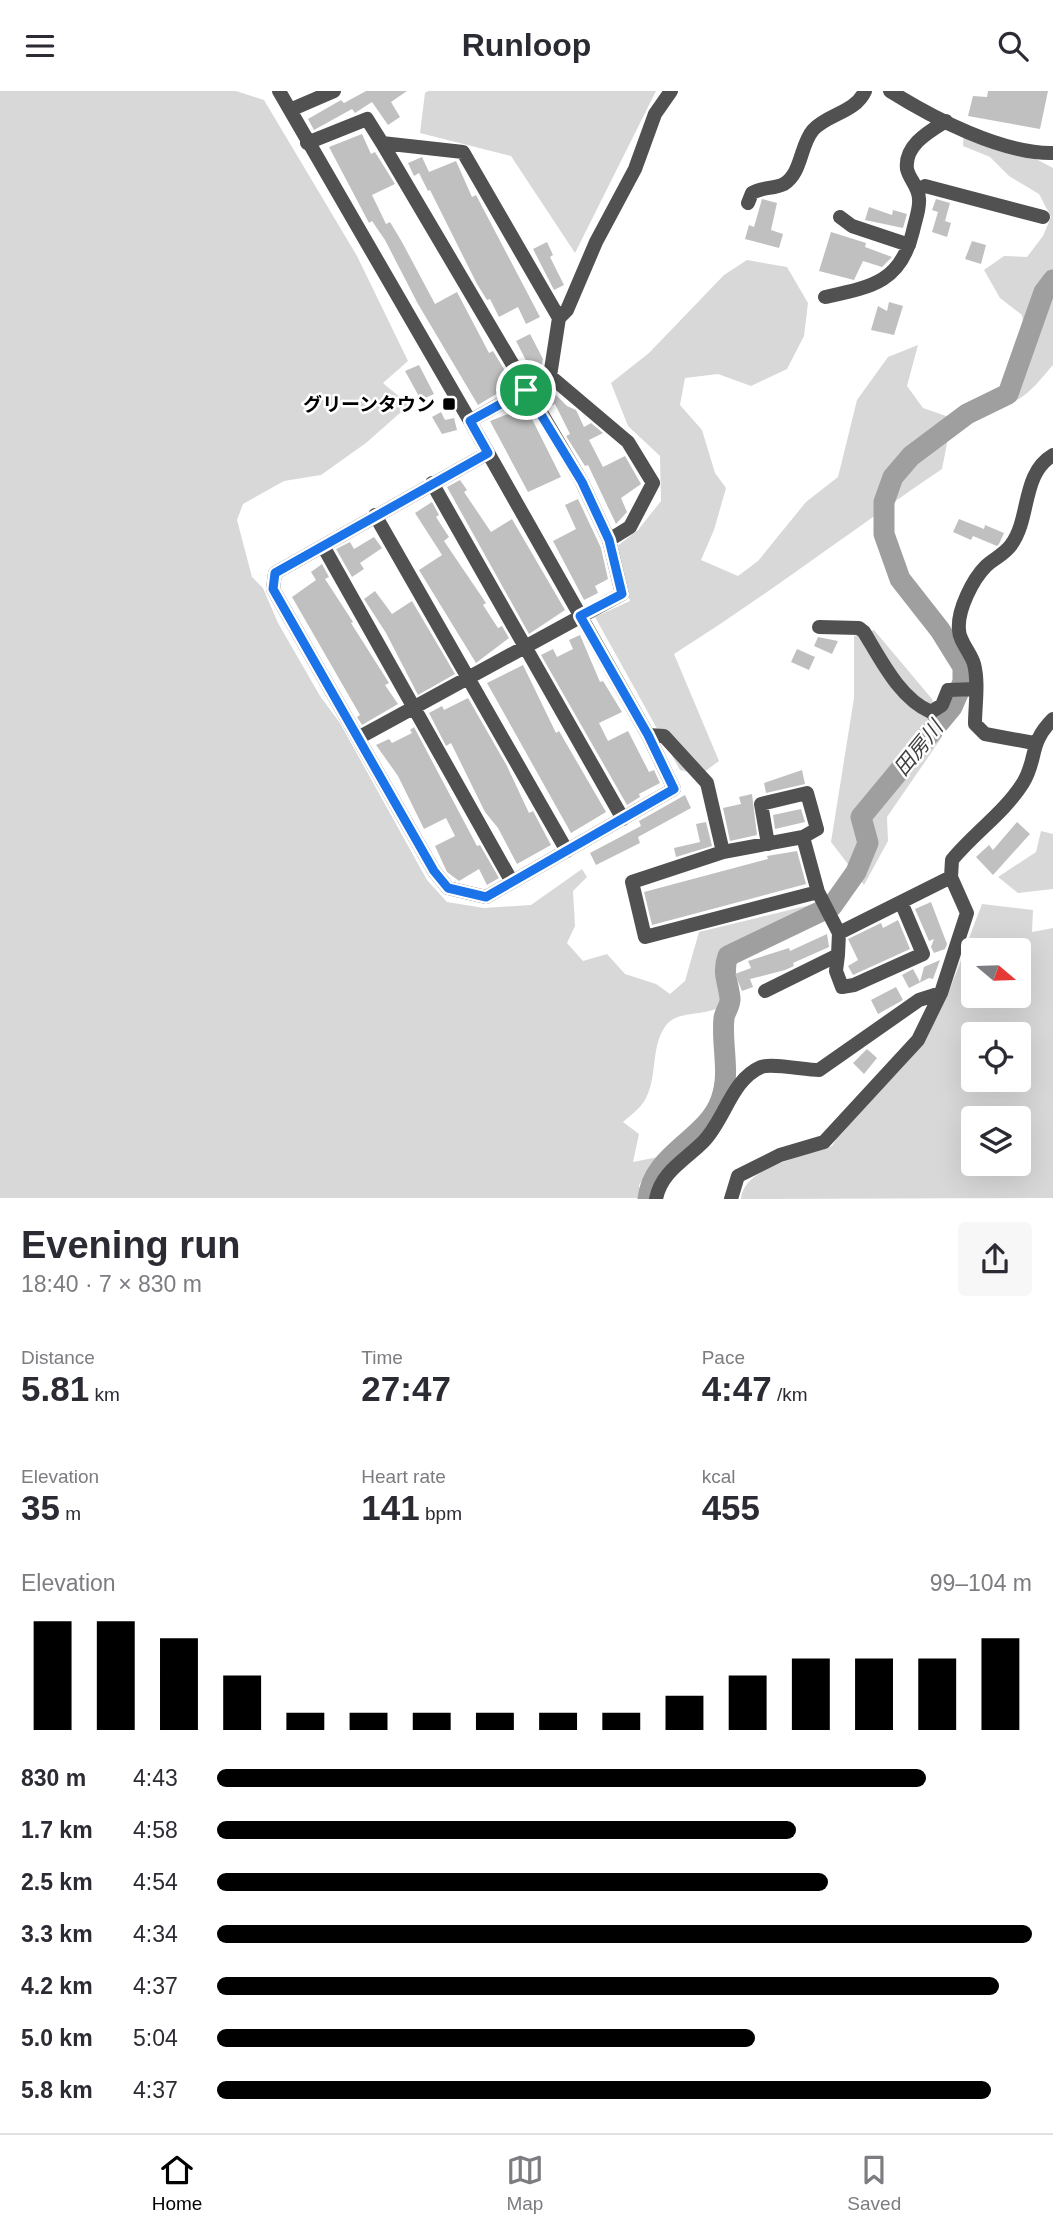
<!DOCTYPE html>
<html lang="en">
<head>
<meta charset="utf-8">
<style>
	body { margin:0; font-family:Arial,"Noto Sans JP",sans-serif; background:#f7f7f7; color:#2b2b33; height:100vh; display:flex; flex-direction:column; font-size:26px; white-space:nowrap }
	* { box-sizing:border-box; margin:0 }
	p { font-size:23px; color:#7c7c81 }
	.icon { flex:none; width:38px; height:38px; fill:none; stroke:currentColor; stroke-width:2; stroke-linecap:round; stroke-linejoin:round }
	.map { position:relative; height:1108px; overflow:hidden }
	.drawer { display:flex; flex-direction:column; background:#fff; flex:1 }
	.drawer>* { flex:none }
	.needle { width:46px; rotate:109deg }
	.fabs { position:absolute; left:961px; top:847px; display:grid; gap:14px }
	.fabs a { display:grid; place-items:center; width:70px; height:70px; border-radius:7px; background:#fff; box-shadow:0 7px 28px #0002; font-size:35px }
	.pin { position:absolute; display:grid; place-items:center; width:60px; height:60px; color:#fff; margin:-30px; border:4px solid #fff; border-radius:50%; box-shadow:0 2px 7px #0007 }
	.round { display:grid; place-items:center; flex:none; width:74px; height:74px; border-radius:7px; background:#f7f7f7 }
	.head { display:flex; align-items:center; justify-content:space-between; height:119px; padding:0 21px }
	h1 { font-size:38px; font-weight:700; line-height:52px }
	.metrics { display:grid; grid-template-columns:repeat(3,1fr); gap:10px; height:119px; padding:7px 21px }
	.metrics div { display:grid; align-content:center }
	.metrics b { font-size:35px; font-weight:700 }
	.metrics small { font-size:19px; font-weight:400 }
	.metrics p { font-size:19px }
	.chart { height:196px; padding:14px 21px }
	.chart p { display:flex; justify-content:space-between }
	.chart svg { width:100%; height:126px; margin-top:7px; stroke:#000; stroke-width:6 }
	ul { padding:0 21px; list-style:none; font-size:23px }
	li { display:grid; grid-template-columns:112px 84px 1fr; align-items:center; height:52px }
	li i { height:18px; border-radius:9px; background:#000 }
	header { display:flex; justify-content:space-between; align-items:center; height:91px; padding:0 21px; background:#fff; font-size:32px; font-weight:700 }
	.dock { display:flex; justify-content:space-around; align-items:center; height:98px; border-top:2px solid #e1e1e2; background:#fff; font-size:19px; color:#7c7c81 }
	.dock a { display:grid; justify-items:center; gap:4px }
	.dock .selected { color:#000 }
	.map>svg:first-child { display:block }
</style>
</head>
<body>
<header><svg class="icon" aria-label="menu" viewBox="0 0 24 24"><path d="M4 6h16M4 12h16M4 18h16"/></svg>Runloop<svg class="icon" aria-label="search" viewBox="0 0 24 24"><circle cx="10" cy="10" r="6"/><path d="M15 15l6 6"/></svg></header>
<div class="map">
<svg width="1053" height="1108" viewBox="0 0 1053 1108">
	<rect width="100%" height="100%" fill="#fff"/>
	<!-- green -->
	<path fill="#d8d8d8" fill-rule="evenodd" d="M0 0H236L264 9 357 165 408 270 383 292 409 314 366 352 321 384 284 390 243 413 237 429 252 486 263 497 278 532 320 605 340 632 427 789 447 811 484 817 531 814 582 778 587 786 573 800 575 835 567 852 583 870 607 863 625 883 656 893 670 903 685 890 699 841 814 813V832L728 863 717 874 723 914C707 926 679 919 667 933 650 954 658 984 646 1007 642 1016 631 1024 623 1031L639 1043 633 1071 658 1066 639 1094V1107H0Z
		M428 0H656L575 162 511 65 420 42 425 2Z
		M964 38 1019 59 1053 77V274C1037 292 1028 307 1003 315L999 308 1026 252 1022 224 1000 207 984 179 1004 165 1027 166 1043 145 1051 126 1039 103 1009 85 990 66 963 55Z
		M747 169 787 176 808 212 804 245 787 278 751 295 718 283 685 287 680 314 702 339 715 382 726 397 714 439 701 469 738 485 758 470 806 411 838 386 857 309 888 266 918 254 907 295 923 317 952 327 942 378C852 439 766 505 674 563L719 670 700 684 680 679 595 526 630 510 611 460 638 439 661 410 660 365 628 335 611 292 649 262 724 184Z
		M874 539 932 608 942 646 887 726 888 750 864 794 831 751 854 607V545Z
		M1041 740 1053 743V798L1018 802 998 786 1036 761Z
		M982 813 1033 819 1032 841 1053 837V1107L741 1108C743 1075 808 1065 832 1055 857 1014 897 990 923 950 950 909 964 858 982 813ZM973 859H1018V905H973ZM973 943H1018V989H973ZM973 1027H1018V1073H973Z"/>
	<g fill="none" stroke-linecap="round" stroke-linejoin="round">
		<!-- river -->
		<path stroke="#9f9f9f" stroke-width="21" d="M648 1108C653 1062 707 1049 721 1009 731 982 721 954 724 927 725 920 731 914 730 907 728 890 722 882 728 865L832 815 856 781 868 752 861 726 952 616 963 591V576L940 539 900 488 884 443V411L893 386 911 365 967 323 1008 303 1044 201 1053 189"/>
	</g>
	<!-- building -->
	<path fill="#c0c0c0" d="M366 0H407L391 11 400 26 388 34 372 11 355 22 352 18 314 39 308 28 341 9 344 12Z
		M988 0H1048L1040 38 968 25 973 5 987 6Z
		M362 43 371 63 375 61 395 93 372 104 386 133 390 131 402 151 435 213 457 201 489 262 493 260 513 293 478 314 418 213 385 149 372 130 369 132 329 56Z
		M422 66 429 81 456 70 472 106 476 104 540 226 526 233 518 216 499 226 490 208 487 209 477 193 430 99 428 100 419 82 414 85 408 72Z
		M762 108 777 112 771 139 783 143 779 157 745 148 749 134 754 136Z
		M936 108 950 112 945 130 951 132 947 146 932 141 938 121 932 119Z
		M869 116 892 124 893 119 907 123 903 137 865 129Z
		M831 141 866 152 865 156 892 166 882 176 863 170 854 189 819 180Z
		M972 150 986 154 981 173 965 168Z
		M547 151 553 164 550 166 564 194 554 199 533 158Z
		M889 211 903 215 894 244 871 239 878 215 887 220Z
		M530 243 543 268 541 279 533 283 516 250Z
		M419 274 434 303 421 309 405 280Z
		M551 299 567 315 576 319 584 336 591 332 603 342 589 349 603 376 625 365 641 393 621 407 627 421 616 433 588 374 585 375 566 345 570 343 555 313 550 315 544 303Z
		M526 316 561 386 528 401 490 330Z
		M441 321 445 329 454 327 457 339 442 343 432 326Z
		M460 389 467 399 464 401 491 441 512 428 565 519 529 543 447 396Z
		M578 408 601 457 608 488 595 495 598 502 584 509 553 450 576 438 565 414Z
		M432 411 439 424 436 426 449 446 444 450 486 512 483 514 498 537 502 535 509 547 476 572 419 479 442 464 415 422Z
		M959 428 984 438 985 434 1004 442 999 453 997 455 973 445 971 449 953 441Z
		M374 446 382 457 360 472 364 478 352 486 336 458 350 451 354 458Z
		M322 473 329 486 325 488 353 531 351 532 389 592 385 594 398 613 362 634 357 626 360 624 292 506 316 489 311 481Z
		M375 500 392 523 412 510 455 583 418 604 386 542 364 508Z
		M580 544 600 591 603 590 622 621 599 632 608 650 628 640 649 681 654 679 660 692 639 703 640 706 627 714 541 564 553 558 557 566 573 558 569 549Z
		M818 546 838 550 832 563 814 555Z
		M797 558 815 566 809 579 791 571Z
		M523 574 556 642 559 640 606 721 571 742 487 592Z
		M468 607 507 675 529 722 533 720 551 754 517 773 498 737 485 721 451 652 446 655 429 622 442 615 444 619Z
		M414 636 477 755 480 754 499 787 487 794 479 778 459 790 447 781 435 755 455 745 446 727 424 738 398 685 376 654 389 648 392 652 412 642 410 639Z
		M802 679 805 693 766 702 764 692Z
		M752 703 757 744 730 750 723 717 741 713 739 706Z
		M685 704 691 717 638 746 640 752 596 774 590 762 641 735 639 730Z
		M801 718 805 731 775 738 773 724Z
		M706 731 712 755 676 766 674 757 700 751 696 733Z
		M1017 731 1030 743 993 784 976 766 989 754 993 759Z
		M797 760 806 793 652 834 644 801 768 768 767 765Z
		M931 811 947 853 945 858 934 862 931 856 934 848 929 850 915 818Z
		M898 829 910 858 853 884 848 875 858 869 848 848 881 832 883 837Z
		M827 843 829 856 793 872 794 875 785 879 750 888 753 896 742 900 735 883 751 877 748 870 789 857 790 860Z
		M940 869 933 888 929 887 909 897 902 884 913 878 920 891 924 876Z
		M896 896 903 909 878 923 871 909Z
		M867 958 877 967 864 983 853 972Z"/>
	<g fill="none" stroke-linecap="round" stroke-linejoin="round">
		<!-- street -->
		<path stroke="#515151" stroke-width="14" d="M279 0 470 330 648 644 674 698 486 806 448 797 434 780 273 498 275 482 488 362
			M890 0C933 27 1002 63 1053 62
			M290 19 334 0
			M307 52 367 28 382 52 463 61 559 227
			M382 52 582 391 609 449
			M918 99 925 95 1043 126
			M748 112 752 102C762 96 774 98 784 93 802 82 800 54 813 39 827 23 855 22 865 0
			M840 126 852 135 909 154
			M825 206C872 196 901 191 913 140 915 130 920 118 919 108 919 96 909 88 907 78 904 54 930 40 946 30
			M550 285 559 227 567 219 596 151 635 78 655 23 671 0
			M470 330 550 285
			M432 392 623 728
			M375 424 567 760
			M323 455 512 791
			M819 536 859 537 864 541C881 569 900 608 931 621L942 614 948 599 976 598
			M648 644 664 645 707 692 723 761
			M358 647 622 503 609 449 630 436 653 392 628 351 550 285
			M1034 652 985 643 975 633C975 614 979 592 974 573 971 562 959 550 959 539 957 519 973 488 986 475 993 468 1005 463 1011 454 1031 427 1021 383 1053 364
			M768 753 761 713 807 702 817 738 803 746
			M839 842 951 786
			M838 864 836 880 842 896 854 894 923 863 901 811
			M765 900 838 864 839 842 818 801 803 746 723 761 632 791 645 846 818 801
			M656 1108C661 1081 685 1069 703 1051 725 1029 731 989 761 976 772 972 805 979 819 979L919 909 941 902
			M731 1108 738 1085 780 1064 824 1051 918 949 941 902 967 822 951 786 952 769C974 742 1004 722 1023 692 1038 667 1028 653 1053 628"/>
	</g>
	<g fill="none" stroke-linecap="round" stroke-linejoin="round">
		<defs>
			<path id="route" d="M526 299 582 391 609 449 622 503 580 525 648 644 674 698 486 806 448 797 434 780 273 498 275 482 488 362 470 330Z"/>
		</defs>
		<!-- route casing -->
		<use href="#route" stroke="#fff" stroke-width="14"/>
		<!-- route -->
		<use href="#route" stroke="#1a73e8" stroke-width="9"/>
	</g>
	<!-- markers -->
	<rect fill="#000" stroke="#fff" stroke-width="2.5" x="442" y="306" width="14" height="14" rx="3.5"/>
	<g text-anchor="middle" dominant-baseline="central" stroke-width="5" stroke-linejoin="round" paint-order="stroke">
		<!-- poi labels -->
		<g font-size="19" font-weight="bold" fill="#000" stroke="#fff" text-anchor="end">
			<text x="435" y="313">グリーンタウン</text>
		</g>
		<!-- water labels -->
		<g font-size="21" font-style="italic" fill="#404040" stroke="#fff">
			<text transform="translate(918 657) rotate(-51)">田房川</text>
		</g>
	</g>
</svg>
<div class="fabs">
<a><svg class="needle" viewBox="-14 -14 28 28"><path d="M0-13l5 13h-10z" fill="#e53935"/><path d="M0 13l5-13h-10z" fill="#7c7c81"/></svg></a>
<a><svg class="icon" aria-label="locate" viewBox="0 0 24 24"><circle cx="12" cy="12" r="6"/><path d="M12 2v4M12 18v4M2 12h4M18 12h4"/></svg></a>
<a><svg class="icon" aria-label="layers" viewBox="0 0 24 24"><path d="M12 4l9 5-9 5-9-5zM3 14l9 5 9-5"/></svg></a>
</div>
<div class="pin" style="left:526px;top:299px;background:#1e9e55"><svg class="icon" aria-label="arrive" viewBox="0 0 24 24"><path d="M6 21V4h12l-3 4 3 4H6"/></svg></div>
</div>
<section class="drawer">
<div class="head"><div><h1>Evening run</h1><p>18:40 · 7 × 830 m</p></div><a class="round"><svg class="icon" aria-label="share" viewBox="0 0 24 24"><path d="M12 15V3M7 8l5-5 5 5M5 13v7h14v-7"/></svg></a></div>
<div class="metrics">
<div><p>Distance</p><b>5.81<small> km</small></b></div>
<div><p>Time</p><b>27:47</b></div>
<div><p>Pace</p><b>4:47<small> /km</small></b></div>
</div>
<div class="metrics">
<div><p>Elevation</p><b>35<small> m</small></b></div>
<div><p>Heart rate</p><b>141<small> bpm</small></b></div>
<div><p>kcal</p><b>455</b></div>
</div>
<div class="chart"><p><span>Elevation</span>99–104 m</p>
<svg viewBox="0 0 160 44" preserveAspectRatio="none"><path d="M5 44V6M15 44V6M25 44V12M35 44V25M45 44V38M55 44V38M65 44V38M75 44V38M85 44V38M95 44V38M105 44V32M115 44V25M125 44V19M135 44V19M145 44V19M155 44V12"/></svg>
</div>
<ul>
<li><b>830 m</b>4:43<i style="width:87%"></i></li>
<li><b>1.7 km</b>4:58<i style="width:71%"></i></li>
<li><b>2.5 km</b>4:54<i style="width:75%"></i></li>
<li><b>3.3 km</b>4:34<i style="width:100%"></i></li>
<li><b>4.2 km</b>4:37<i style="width:96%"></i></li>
<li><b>5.0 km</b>5:04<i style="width:66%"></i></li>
<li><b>5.8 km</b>4:37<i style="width:95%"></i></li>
</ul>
</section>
<nav class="dock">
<a class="selected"><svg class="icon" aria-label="home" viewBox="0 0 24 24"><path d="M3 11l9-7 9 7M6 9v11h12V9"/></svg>Home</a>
<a><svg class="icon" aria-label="map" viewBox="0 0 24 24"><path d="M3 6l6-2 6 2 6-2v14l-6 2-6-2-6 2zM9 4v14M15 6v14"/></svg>Map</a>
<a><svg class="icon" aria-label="saved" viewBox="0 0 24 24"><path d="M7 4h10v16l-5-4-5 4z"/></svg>Saved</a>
</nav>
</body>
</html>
